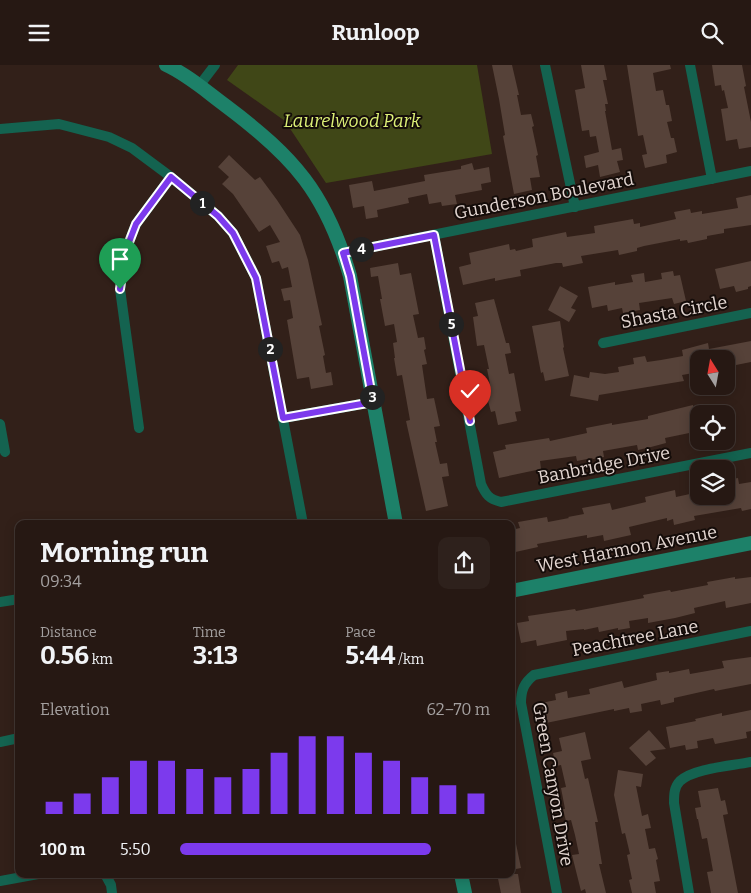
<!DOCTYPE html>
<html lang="en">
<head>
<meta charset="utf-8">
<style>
	body { margin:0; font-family:Bitter,serif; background:#2e211c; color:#f1f3f6; height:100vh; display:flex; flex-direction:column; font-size:19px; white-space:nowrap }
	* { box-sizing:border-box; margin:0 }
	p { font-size:16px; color:#a4a0a0 }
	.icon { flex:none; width:28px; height:28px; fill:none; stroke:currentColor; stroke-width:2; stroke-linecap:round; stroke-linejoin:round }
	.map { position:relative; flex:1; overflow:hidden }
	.side { position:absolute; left:15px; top:455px; width:500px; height:358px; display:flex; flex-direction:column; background:#261813; border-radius:10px; box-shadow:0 2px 12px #0003,0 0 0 1px #423733 }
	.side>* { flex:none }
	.needle { width:32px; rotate:349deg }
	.buttons { position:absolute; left:690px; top:285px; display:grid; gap:10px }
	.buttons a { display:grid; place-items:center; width:45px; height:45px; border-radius:10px; background:#261813; box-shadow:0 2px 12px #0003,0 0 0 1px #423733; font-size:25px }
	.pin { position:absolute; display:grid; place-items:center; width:42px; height:42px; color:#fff; margin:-51px -21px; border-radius:50% 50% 50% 0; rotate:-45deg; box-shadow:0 0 5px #0007 }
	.pin .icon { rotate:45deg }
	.km { position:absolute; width:25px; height:25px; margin:-12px; border-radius:50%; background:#222; color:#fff; font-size:14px; line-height:25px; text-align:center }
	.round { display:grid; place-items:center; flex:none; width:52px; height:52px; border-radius:10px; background:#2e211c }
	.head { display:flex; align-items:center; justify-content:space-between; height:85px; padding:0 25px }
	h1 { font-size:28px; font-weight:700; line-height:38px }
	.metrics { display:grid; grid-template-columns:repeat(3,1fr); gap:8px; height:85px; padding:5px 25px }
	.metrics div { display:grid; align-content:center }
	.metrics b { font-size:25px; font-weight:700 }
	.metrics small { font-size:14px; font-weight:400 }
	.metrics p { font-size:14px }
	.chart { height:140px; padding:10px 25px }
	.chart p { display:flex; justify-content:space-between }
	.chart svg { width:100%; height:90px; margin-top:5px; stroke:#7c3aed; stroke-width:6 }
	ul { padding:0 25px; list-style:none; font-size:16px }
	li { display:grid; grid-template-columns:80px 60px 1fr; align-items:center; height:38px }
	li i { height:12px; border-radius:6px; background:#7c3aed }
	header { display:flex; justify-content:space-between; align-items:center; height:65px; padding:0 25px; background:#261813; font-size:22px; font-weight:700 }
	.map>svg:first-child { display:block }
</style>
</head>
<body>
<header><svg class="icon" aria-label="menu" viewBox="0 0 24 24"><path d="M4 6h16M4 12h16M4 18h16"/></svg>Runloop<svg class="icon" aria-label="search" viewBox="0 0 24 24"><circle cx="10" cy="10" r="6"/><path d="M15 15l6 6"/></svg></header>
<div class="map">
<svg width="751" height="828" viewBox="0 0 751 828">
	<rect width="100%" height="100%" fill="#322019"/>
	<!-- green -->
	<path fill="#404717" d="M238 0H477L492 89 326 118 285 56 227 15Z"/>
	<!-- building -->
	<path fill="#564239" d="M492 0H512L519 30H517L521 50 531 49 534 61 532 62 538 90 536 91 540 112 530 113 532 125 514 129 503 71 505 70 499 34Z
		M581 0H604L607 15H603L608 39H605L606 46H605L612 85 621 83 623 95 617 96 620 107 600 112 598 100 586 103 584 91 599 87 596 71 590 72 589 65 582 66 575 25 585 23Z
		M627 0H670L671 4 653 8 656 26 663 25 666 40H669L672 56 667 57 671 73H674L677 87 666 90 667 98 645 103 642 90 647 89 643 70 638 71Z
		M712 0H742L746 21 744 22 751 57V82L739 84 737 74 726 76 721 44 728 43 724 25 722 26 721 20 715 21Z
		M229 90 255 115 260 112 277 135 300 170 308 195 322 260 319 261 325 290 323 291 326 308 331 307 333 320 311 324 309 312 297 314 287 255 293 253 290 235 284 236 281 224 292 222 288 202 282 204 279 196 272 198 266 181 280 177 270 160 259 167 233 129 222 119 229 112 218 102Z
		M472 98 474 105 489 102 491 117 481 119 482 125 455 130 457 139 442 141 441 137 429 139 427 129 408 133 409 138 377 145 378 152 366 154 364 141 353 143 349 120 372 116 374 126 425 116 424 110 461 104V101Z
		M751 130V160L724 164V168L707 171V174L688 178 687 175 680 176V174L644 181 637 183V186L619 190 618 185 581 191 583 198 563 202 562 198H556L520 205 521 211 495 216V213L463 220 459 202 471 199 469 188 509 179 510 185 515 184 516 186 533 182 532 174 566 167 567 172 595 168 594 161 633 154 634 159 640 158V162L676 154 674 147 690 144 691 148 702 146V149L738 143 736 133Z
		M751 196V221L748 222V224L736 227 734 221 720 224 715 204Z
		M398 198 400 210 411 208 419 249 413 250 418 273 424 272 426 284 424 285 427 299 422 300 427 334 434 333 440 361 434 362 437 377H435L440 399 447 398 449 411 442 412 448 441 426 446 406 356 410 355 402 310 397 311 394 293H395L393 278 397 277 394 259 385 261 380 234H382L378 211 371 212 370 203Z
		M673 206 674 211 680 210 686 236 674 239 672 233 639 238 640 245 623 248 622 243 608 246 607 240 592 243 588 222 615 217V220L633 217 631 210 644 208 645 217 662 214 661 208Z
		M560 221 578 231 571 243 576 245 569 257 548 245Z
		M494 234 506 278H509L511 288 505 289 509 309 514 308 521 346 515 347 517 356 498 360 495 346 491 347 484 321 490 319 487 304H489L484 280 477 281 473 252 478 251 475 238Z
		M560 256 564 282 563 283 569 311 545 316 543 307 541 308 532 261Z
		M751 276V297L726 302V294H696L699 307 682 310 684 316 599 330 598 336 570 331 574 310 589 313 590 307 605 309 619 307 618 302 634 299 633 293 645 291 647 297 661 295 683 291 682 285 708 278 709 284Z
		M693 340 694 345 699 344V366L665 373 666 378 651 382 638 385 637 380 603 386 604 392 593 394 592 393 577 396 576 391 540 396 541 404 499 413 493 387 506 384 505 380 549 373 550 376 587 368 586 363 612 358V360L648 354V351Z
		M738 413 739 419 751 417V444L742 446 741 443 694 451 695 455 674 460 673 454 667 456V453L629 462 631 470 604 476 603 470 587 473V470L537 479 538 482 511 488V465L520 463 518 457 547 452 548 457 569 453 568 452 584 449 582 443 610 438 612 445 646 437 645 432 675 425 676 432 699 427V431H726V415Z
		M735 512V514L751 512V538L726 543 725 536 694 543 695 548 675 553 648 558V553L629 556 630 563 618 565V563L599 567 598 562 584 565V564L566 566 567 575 537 581 536 575 521 578 517 558 529 556 528 551 575 544 576 546 644 533 643 530 670 525 671 527 708 520 707 517Z
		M751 592V619L715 626 714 624 674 633V637L661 640 660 635 641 639 642 646 630 648 629 643 614 646V644L546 658 541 638 556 635 555 629 567 626 568 633 590 629 589 624 622 616 624 623 657 615 656 608 669 606V608L689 604 690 609 724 603 722 596Z
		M751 645V666L746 667 747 673 715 679 713 673 697 676 698 683 686 685 685 680 670 683 666 662 696 656 695 654 722 648V651Z
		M649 665 666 684 650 686 656 693 646 701 629 683Z
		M585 667 591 694 581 696 585 714 588 713 598 757H595L602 799H599L606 828H586L585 824 581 826 572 790 579 789 575 770 571 755 566 756 563 744H565L561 723 566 722 561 700 556 701 553 688 562 686 559 673Z
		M618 705 643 709 641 722 636 721 642 751 648 749 651 763 645 764 649 784 655 783 658 794 656 795 660 816 654 817 656 828H632L629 815 632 814 627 790 630 789 625 768 622 769 614 730Z
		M718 723 721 736 725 735 728 749 723 750 738 828H711L707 807 713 806 707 773 702 774 698 754H697L695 743 701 742 698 726Z
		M511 774H515L521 803 511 805Z
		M497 809H518L521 828H501Z"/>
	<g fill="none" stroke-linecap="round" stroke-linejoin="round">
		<!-- street -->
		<path stroke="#146350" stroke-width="10" d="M545 0 575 142
			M690 0 712 114
			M199 21 215 0
			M0 64 59 59 109 72 132 83 171 112 218 151 233 168 256 213 303 459
			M434 170 481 419C486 430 489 434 501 437L751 388
			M343 188 751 106
			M603 278 751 248
			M283 353 373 337
			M0 359 5 387
			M139 363 120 224 126 185 136 159 171 112
			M0 537 19 534
			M0 677 19 673
			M105 809 111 820 112 828
			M0 816 38 809
			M557 828 521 638C521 625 524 618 534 610L751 566
			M689 828 674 738C674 730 674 722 680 716 694 703 732 701 751 697"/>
		<!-- secondary -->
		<path stroke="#1d8169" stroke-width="14" d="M166 0C188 10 207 27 226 41 294 92 326 128 350 211L396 459
			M511 526 751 478
			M461 809 465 828"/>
	</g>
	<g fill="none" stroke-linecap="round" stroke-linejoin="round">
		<defs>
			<path id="route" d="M120 224 126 185 136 159 171 112 218 151 233 168 256 213 283 353 373 337 350 211 343 188 434 170 470 356"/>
		</defs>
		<!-- route casing -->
		<use href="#route" stroke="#fff" stroke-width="10"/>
		<!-- route -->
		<use href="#route" stroke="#7c3aed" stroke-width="6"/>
	</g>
	<g text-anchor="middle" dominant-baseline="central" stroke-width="4" stroke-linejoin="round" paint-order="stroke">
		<!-- park labels -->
		<g font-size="18" font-style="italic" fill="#ddf077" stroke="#140c09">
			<text x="352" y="56">Laurelwood Park</text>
		</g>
		<!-- street labels -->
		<g font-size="18" fill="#e2d5d0" stroke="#140c09">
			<text transform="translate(544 131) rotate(-11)">Gunderson Boulevard</text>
			<text transform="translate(674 247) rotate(-11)">Shasta Circle</text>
			<text transform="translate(604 400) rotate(-11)">Banbridge Drive</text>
			<text transform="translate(627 484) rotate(-11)">West Harmon Avenue</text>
			<text transform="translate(635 573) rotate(-11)">Peachtree Lane</text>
			<text transform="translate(553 719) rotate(80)">Green Canyon Drive</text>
		</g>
	</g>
</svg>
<div class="buttons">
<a><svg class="needle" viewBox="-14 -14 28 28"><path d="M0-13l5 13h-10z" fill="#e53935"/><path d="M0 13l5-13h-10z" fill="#a4a0a0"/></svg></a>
<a><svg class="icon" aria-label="locate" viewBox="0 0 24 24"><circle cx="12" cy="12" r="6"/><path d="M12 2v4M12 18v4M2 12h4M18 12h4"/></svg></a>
<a><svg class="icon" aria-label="layers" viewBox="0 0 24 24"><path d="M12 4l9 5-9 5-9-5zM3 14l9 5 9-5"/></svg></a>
</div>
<div class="pin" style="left:120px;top:224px;background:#1e9e55"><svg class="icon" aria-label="arrive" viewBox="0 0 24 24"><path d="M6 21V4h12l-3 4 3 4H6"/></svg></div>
<div class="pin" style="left:470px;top:356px;background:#d93025"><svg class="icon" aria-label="check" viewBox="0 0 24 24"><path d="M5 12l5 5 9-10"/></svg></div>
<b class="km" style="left:202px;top:138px">1</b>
<b class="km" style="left:270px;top:284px">2</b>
<b class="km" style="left:372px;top:332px">3</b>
<b class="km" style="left:361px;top:184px">4</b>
<b class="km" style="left:451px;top:259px">5</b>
<section class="side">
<div class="head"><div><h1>Morning run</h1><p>09:34</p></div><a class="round"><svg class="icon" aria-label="share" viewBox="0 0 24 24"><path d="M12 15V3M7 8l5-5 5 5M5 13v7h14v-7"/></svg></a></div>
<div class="metrics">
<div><p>Distance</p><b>0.56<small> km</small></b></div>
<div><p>Time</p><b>3:13</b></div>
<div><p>Pace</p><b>5:44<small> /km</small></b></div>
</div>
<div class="chart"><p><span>Elevation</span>62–70 m</p>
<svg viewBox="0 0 160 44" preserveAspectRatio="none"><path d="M5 44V38M15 44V34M25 44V26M35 44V18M45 44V18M55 44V22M65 44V26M75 44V22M85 44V14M95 44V6M105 44V6M115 44V14M125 44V18M135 44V26M145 44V30M155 44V34"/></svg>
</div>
<ul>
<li><b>100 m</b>5:50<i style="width:81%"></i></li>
</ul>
</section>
</div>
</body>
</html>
